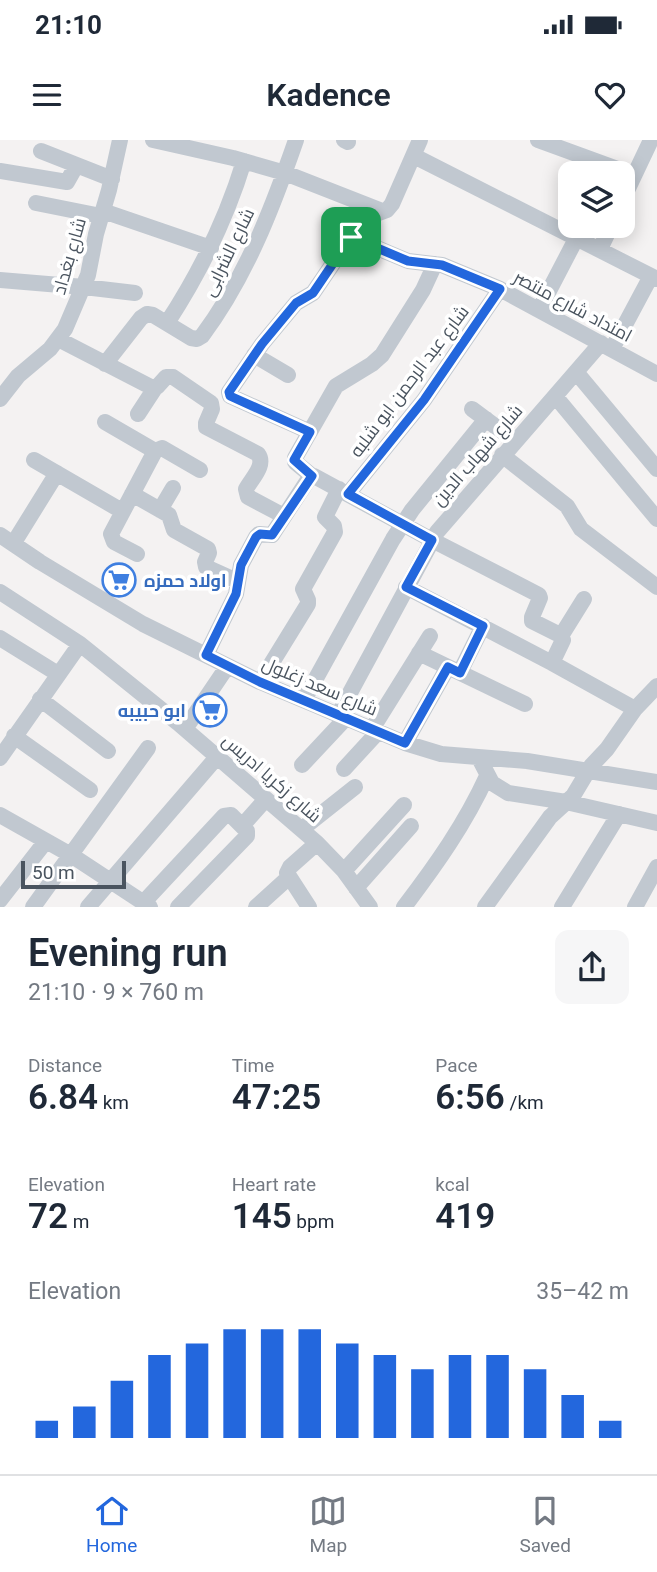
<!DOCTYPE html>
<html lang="en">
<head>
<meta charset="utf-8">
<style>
	body { margin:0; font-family:Roboto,Cairo,sans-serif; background:#f6f6f7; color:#1f2937; height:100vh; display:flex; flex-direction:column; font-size:26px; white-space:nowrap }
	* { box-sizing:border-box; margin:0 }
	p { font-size:23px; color:#747a83 }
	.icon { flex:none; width:38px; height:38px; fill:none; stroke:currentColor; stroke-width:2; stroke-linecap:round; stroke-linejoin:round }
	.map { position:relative; height:767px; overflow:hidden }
	.side { display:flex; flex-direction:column; background:#fff; flex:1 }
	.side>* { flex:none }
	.controls { position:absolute; left:558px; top:21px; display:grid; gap:14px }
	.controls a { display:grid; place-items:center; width:77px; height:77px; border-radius:14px; background:#fff; box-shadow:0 4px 18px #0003; font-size:35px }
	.scale { position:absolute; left:21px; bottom:18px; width:105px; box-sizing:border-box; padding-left:7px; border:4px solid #4a545f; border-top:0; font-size:19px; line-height:24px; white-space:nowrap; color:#4a545f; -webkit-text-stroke:5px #fff; paint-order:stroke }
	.pin { position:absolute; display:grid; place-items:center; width:60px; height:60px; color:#fff; margin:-30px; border-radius:14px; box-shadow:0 4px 10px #0006 }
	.round { display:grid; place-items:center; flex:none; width:74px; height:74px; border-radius:14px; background:#f6f6f7 }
	.headline { display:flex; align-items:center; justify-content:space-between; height:119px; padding:0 28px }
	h1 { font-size:38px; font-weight:600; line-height:52px }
	.stats { display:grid; grid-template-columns:repeat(3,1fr); gap:10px; height:119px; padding:7px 28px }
	.stats div { display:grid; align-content:center }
	.stats b { font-size:35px; font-weight:600 }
	.stats small { font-size:19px; font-weight:400 }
	.stats p { font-size:19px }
	.chart { height:196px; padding:14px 28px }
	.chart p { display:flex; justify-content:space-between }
	.chart svg { width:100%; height:126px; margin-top:7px; stroke:#2367dd; stroke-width:6 }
	.status { display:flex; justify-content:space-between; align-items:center; height:49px; padding:0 35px; background:#fff; direction:ltr }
	.status svg { height:19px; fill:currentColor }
	header { display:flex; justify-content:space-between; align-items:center; height:91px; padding:0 28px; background:#fff; font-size:32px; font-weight:600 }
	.menu { display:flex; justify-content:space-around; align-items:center; height:98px; border-top:2px solid #e0e1e3; background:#fff; font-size:19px; color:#747a83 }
	.menu a { display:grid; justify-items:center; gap:4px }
	.menu .selected { color:#2367dd }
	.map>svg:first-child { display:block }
</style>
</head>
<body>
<div class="status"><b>21:10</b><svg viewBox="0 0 49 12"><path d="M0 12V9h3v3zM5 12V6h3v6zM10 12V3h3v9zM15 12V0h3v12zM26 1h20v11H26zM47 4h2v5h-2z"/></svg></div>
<header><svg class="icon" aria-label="menu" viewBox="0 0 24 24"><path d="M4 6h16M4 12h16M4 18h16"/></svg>Kadence<svg class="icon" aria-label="heart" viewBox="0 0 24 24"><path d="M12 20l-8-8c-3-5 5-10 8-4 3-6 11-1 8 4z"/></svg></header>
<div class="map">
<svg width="657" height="767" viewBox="0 0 657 767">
	<rect width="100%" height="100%" fill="#f4f2f2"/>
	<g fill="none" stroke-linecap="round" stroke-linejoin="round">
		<!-- street -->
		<path stroke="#c1c8d0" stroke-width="16" d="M153 0 233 18 285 33 382 71
			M344 0 348 2
			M538 0 634 35
			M41 11 112 39
			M414 16 657 139
			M0 31 67 42 76 26
			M623 59 651 0
			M36 63 101 76
			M103 71 211 108
			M351 97 408 121 442 125 500 149 657 234
			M600 109 611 86
			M0 140 84 147 135 153
			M539 170 577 97
			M167 183C201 131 226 80 244 21
			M58 199 151 247H157L166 237H173L211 263 212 269 206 283V287L258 314C266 325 252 338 246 349L248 357 284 376
			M612 209 651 136
			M254 215 288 235
			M105 224 141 178 147 174 153 175 191 198 197 199 202 196C246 137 272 69 296 0
			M576 232 657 329
			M555 256 657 379
			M0 259 18 236 50 209 65 189 88 135 96 94 109 50 120 0
			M472 269 515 301
			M138 274 155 248
			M105 282 155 311
			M310 292 230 256 229 252 262 204 296 163 313 153 351 97 376 74 387 70 392 64 420 0
			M502 315 567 366 581 389 657 447
			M34 320 122 371
			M312 336 295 322V318L336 246 372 224 382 215 423 150 435 124
			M132 354 169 375 174 390 208 409 209 413 205 422 206 427 237 441
			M348 354 424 260 500 149
			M160 370 173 348
			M0 395 40 422 143 484 260 542 405 603 441 614 527 621 657 642
			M13 404 57 333
			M137 414 114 402 111 394 155 311 162 308 200 330
			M406 447 552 523
			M0 452 80 504 178 583 317 703 344 731 370 767
			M561 496 584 459
			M0 498 58 534
			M419 513 525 564
			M206 515 236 454 241 425 256 397 259 394 272 395 310 337 314 336 432 400 539 455 540 458 532 477V481L560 495 563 500 552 523 635 569
			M460 532 483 486
			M260 542 308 464V460L303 449 335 392 334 386 325 377 339 349
			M40 559 108 611
			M304 560 393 399 412 370 486 279
			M338 575 437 392 601 203
			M185 589 227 527
			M372 589 430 496
			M14 596 90 650
			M405 603 448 527
			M0 618 80 504
			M479 618 492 643 508 653 566 662 657 683
			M302 625 346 578
			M344 629 378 592
			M0 675 71 715 150 767
			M242 686 266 659
			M302 689 355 647
			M344 731 404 665
			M356 748 411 686
			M0 760 46 701
			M143 763 224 676 231 675 247 691V696L178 767
			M33 767 148 608
			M88 767 217 617
			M256 767 288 738
			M309 767 287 733 290 727 317 703
			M404 767C436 725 465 684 487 636
			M485 767 550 677 573 656 591 626 607 609 635 569 657 546
			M562 767 619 674
			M635 767 657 727"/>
	</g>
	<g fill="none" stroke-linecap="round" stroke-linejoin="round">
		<defs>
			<path id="route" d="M351 97 408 121 442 125 500 149 424 260 348 354 432 400 406 447 483 486 460 533 448 527 405 603 260 542 206 515 236 454 241 425 256 397 260 394 272 395 312 336 294 320 310 292 230 256 229 252 262 204 296 163 313 153Z"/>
		</defs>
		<!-- route casing -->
		<use href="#route" stroke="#fff" stroke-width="14"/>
		<!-- route -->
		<use href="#route" stroke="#2367dd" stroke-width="9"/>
	</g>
	<!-- icons -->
	<defs>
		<symbol id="supermarket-ring" viewBox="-11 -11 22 22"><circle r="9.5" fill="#fff" stroke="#3f7fe0" stroke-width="1.5"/><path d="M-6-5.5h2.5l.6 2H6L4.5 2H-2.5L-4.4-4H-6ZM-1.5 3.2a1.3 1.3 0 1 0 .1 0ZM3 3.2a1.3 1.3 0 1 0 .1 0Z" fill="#3f7fe0"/></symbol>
	</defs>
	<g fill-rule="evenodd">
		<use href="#supermarket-ring" x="100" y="421" width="38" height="38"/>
		<use href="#supermarket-ring" x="191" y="551" width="38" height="38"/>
	</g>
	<g text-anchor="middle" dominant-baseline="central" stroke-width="7" stroke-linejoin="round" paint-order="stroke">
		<!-- street labels -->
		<g font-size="18" fill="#4a545f" stroke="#fff">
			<text transform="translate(228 112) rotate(-64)">شارع الشرابى</text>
			<text transform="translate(69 116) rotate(-74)">شارع بغداد</text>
			<text transform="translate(573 166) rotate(28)">امتداد شارع منتصر</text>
			<text transform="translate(409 241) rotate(-53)">شارع عبد الرحمن ابو شلبه</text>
			<text transform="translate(477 315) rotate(-49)">شارع شهاب الدين</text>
			<text transform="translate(320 546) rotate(23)">شارع سعد زغلول</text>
			<text transform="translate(272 638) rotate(41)">شارع زكريا ادريس</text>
		</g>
		<!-- shop labels -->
		<g font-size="18" font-weight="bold" fill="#366cbe" stroke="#fff" text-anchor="start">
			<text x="144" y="440">اولاد حمزه</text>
			<text x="186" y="570" text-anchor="end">ابو حبيبه</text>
		</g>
	</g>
</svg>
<div class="controls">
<a><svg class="icon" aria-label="layers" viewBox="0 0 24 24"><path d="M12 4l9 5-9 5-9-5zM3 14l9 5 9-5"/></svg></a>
</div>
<div class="scale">50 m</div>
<div class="pin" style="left:351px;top:97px;background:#1e9e55"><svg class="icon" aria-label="arrive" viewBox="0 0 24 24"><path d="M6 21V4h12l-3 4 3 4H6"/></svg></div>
</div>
<section class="side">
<div class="headline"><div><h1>Evening run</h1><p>21:10 · 9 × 760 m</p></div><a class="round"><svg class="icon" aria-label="share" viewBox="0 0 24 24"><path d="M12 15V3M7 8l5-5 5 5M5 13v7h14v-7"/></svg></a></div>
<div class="stats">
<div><p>Distance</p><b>6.84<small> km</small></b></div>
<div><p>Time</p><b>47:25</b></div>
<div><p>Pace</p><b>6:56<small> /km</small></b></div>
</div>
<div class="stats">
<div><p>Elevation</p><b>72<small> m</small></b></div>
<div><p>Heart rate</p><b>145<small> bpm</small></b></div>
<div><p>kcal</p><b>419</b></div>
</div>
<div class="chart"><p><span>Elevation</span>35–42 m</p>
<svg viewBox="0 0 160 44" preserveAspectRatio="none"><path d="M5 44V38M15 44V33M25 44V24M35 44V15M45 44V11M55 44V6M65 44V6M75 44V6M85 44V11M95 44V15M105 44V20M115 44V15M125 44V15M135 44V20M145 44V29M155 44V38"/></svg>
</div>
</section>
<nav class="menu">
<a class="selected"><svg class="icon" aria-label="home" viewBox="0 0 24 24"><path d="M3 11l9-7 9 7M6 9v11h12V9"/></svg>Home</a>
<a><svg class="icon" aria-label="map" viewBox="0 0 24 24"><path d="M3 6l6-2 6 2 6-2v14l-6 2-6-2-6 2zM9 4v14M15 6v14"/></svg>Map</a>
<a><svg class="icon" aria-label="saved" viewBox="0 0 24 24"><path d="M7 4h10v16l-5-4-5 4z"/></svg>Saved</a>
</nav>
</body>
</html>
